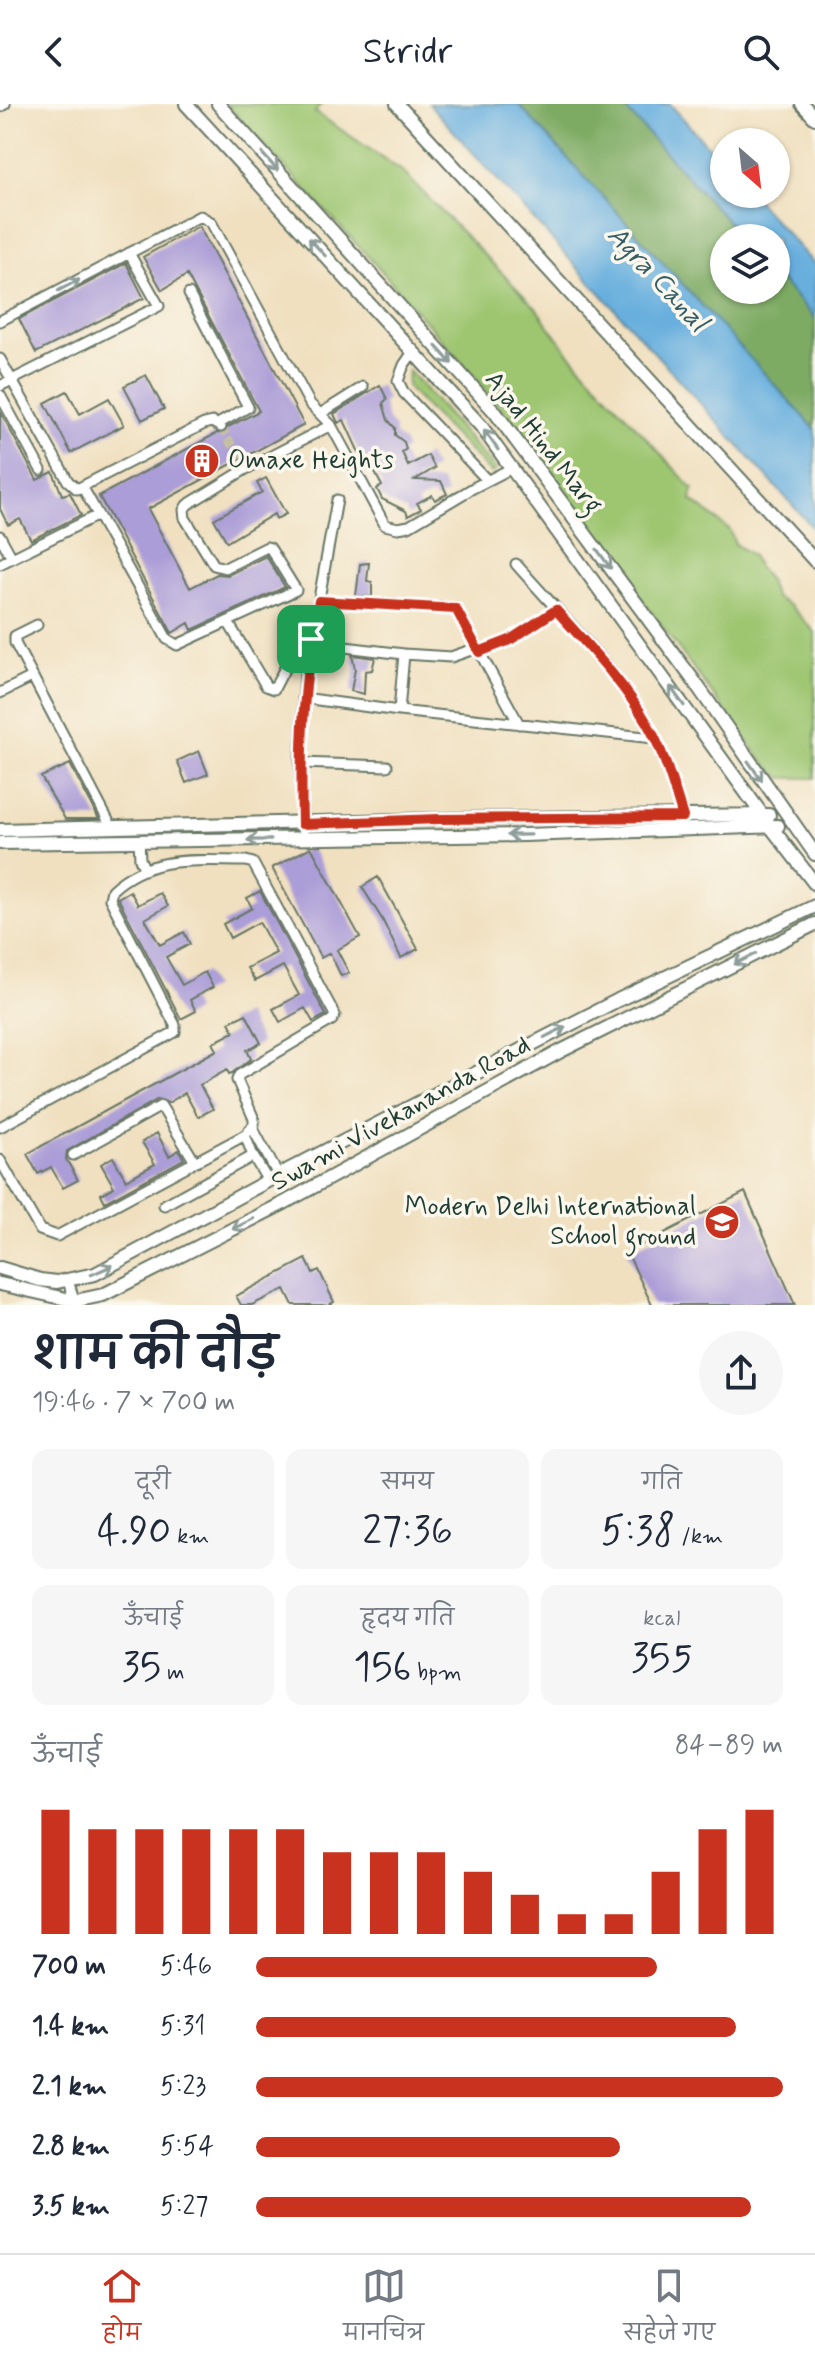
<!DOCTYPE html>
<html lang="hi">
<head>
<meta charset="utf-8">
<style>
	body { margin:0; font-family:Mynerve,"Playpen Sans Deva",sans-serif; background:#f6f6f7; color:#1f2937; height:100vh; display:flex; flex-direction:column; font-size:30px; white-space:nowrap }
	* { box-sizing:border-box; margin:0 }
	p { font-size:26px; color:#747a83 }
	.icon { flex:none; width:44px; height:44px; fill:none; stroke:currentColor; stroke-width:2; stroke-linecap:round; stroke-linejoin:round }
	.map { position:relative; height:1201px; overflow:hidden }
	.sheet { display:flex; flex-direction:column; background:#fff; flex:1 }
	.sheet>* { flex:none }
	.needle { width:52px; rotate:152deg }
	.buttons { position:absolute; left:710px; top:24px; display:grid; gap:16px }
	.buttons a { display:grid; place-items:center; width:80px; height:80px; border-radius:50%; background:#fff; box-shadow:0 2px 6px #0004; font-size:40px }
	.pin { position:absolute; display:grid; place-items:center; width:68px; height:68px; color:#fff; margin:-34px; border-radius:16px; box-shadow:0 4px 12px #0006 }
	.round { display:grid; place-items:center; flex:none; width:84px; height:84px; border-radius:42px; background:#f6f6f7 }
	.head { display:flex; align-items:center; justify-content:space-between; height:136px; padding:0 32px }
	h1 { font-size:44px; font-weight:600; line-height:60px }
	.figures { display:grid; grid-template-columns:repeat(3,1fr); gap:12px; height:136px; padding:8px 32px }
	.figures div { display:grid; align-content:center; border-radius:16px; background:#f6f6f7; text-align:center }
	.figures b { font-size:40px; font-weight:600 }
	.figures small { font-size:22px; font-weight:400 }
	.figures p { font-size:22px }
	.chart { height:224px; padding:16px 32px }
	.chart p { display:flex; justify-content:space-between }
	.chart svg { width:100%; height:144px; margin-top:8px; stroke:#c8321e; stroke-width:6 }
	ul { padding:0 32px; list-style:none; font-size:26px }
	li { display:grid; grid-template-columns:128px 96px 1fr; align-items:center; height:60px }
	li i { height:20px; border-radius:10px; background:#c8321e }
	header { display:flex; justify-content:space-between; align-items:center; height:104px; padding:0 32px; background:#fff; font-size:36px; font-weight:600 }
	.tab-bar { display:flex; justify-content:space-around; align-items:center; height:112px; border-top:2px solid #e0e1e3; background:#fff; font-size:22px; color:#747a83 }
	.tab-bar a { display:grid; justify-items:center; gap:4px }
	.tab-bar .selected { color:#c8321e }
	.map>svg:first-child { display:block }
</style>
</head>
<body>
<header><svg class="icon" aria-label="back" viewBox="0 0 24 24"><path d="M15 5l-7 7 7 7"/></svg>Stridr<svg class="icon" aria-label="search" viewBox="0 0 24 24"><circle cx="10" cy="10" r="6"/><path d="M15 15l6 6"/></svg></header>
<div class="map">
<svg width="815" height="1201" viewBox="0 0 815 1201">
	<rect width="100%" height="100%" fill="#fbf7ec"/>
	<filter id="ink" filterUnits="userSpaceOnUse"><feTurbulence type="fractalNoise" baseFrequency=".0125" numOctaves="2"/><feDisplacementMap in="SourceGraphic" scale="16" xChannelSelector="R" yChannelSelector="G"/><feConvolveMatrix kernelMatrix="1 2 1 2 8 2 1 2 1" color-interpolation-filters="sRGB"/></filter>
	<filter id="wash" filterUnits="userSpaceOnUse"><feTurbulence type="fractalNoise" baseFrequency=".006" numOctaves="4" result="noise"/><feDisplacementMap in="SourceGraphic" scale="32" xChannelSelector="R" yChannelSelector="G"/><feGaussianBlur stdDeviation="1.8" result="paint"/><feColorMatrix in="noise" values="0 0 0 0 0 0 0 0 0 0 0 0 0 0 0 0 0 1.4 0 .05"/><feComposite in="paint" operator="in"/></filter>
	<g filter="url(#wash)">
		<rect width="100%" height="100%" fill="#f0e0c0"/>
		<!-- green -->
		<path fill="#9ec671" stroke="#5e8252" stroke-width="2" d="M226 0H321L315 8 402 67 535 203 568 248 693 385 691 396 730 426 735 440 752 451 757 462 768 475 775 493 790 502 815 528V674H781L760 654 491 292 386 172Z
			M408 266 496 366 491 369 411 288 407 282Z"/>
		<!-- forest -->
		<path fill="#7eab63" stroke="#4e744c" stroke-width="2" d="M518 0H621L743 134H724V186H776V171L815 214V325Z"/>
		<!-- water -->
		<path fill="#67afde" stroke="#437689" stroke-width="2" d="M429 0H518L815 325V426Z
			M621 0H670L724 60V90H751L815 161V214L776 171V134H743Z"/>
		<g id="blocks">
			<!-- building -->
			<path fill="#ab9dd7" d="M199 122 304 321 148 405 190 484 217 470 228 471 266 452 285 483 192 526 189 519 172 529 99 392 217 329 224 330 228 323 259 307 187 171 162 186 143 153Z
				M126 159 144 194 36 249 19 215Z
				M146 271 164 305 142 316 124 282Z
				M380 281 387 295 383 299 388 316 395 324V331L404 338 406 345 402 348 408 362 428 351 435 364 415 376 441 377 447 390 435 396 432 391 417 399 421 405 408 412 406 407 382 395 377 385 382 382 372 363 367 366 344 316 338 319 334 310Z
				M67 287 80 310 109 294 124 321 71 349 45 299Z
				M0 307 37 376 53 368 62 391 70 389 81 411 31 436 20 415 8 421 0 405Z
				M266 374 286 410 276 415 274 410 227 438 214 415 262 388 257 379Z
				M369 459 367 477 372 478V493L356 492 360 460Z
				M352 551 375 554 372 566 365 567 364 590 351 587 355 565Z
				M199 647 208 670 186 679 177 657Z
				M70 660 99 715H65L41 673Z
				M311 743 360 833 337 846 349 869 341 872 330 849 321 854 272 764Z
				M378 773 418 845 401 854 382 815 362 783Z
				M130 787 138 801 160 789 168 802 145 815 160 841 184 828 190 840 166 853 182 881 205 868 213 883 190 896 196 907 181 915 118 794Z
				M260 787 326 911 313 918 305 904 280 918 273 905 299 891 283 862 255 877 247 864 276 849 259 818 230 834 223 820 252 804 247 794Z
				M246 910 261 939 247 946 251 955 232 969 229 970 227 966 200 981 213 1005 198 1013 185 989 168 999 158 995 67 1047 66 1055 78 1076 63 1084 51 1063 38 1070 27 1050 217 946 213 939 234 928 229 918Z
				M157 1029 169 1052 179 1046 184 1055 105 1098 101 1090 114 1083 101 1060 113 1053 126 1076 155 1060 142 1038Z
				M745 1088 795 1201H652L627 1148Z
				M306 1155 313 1169 319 1166 334 1198 328 1201H293L285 1185 252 1201H241L236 1192Z"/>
		</g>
	</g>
	<g filter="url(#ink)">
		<use href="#blocks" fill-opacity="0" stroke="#687665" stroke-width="2"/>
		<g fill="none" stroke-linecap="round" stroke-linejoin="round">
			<!-- street-tunnel -->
			<path stroke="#c6bfa4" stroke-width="9" stroke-dasharray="9 4.5" stroke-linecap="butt" d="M221 323 246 365"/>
			<defs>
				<path id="street" d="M0 3 5 0
					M189 190 248 303 218 320
					M0 217 200 112 211 118 310 300 331 321 385 421 398 424 409 422 473 384 512 364
					M413 248 404 261 398 277 404 289 487 376
					M0 255 68 377 77 385 204 320 212 318 221 323
					M0 282 159 202 129 149
					M0 291 41 366
					M320 310 363 283
					M83 384 167 535 177 541 296 486 270 444 267 443 225 464 214 461 185 414 184 406 187 401 246 365 331 321
					M0 432 12 454
					M0 460 98 411
					M516 460C557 507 619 568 648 621 664 650 673 682 683 713
					M319 497 456 505 519 620
					M228 518 266 582 274 585 291 552 298 509
					M37 521 15 532V539L112 724
					M311 539 404 550 399 607
					M479 548 510 536 556 506
					M404 550 451 553 477 544
					M0 589 32 573
					M303 594 399 607 654 634
					M300 659 387 662
					M303 735 300 655 305 571 337 396
					M139 737 140 755 145 766
					M0 1023 175 928V921L110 795 112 786C151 750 198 757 246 757L253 759 335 911 332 916 239 971 237 976 254 1015V1021L245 1031 57 1132 40 1126 0 1056
					M252 1023 278 1071
					M245 1031 253 1052 268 1077
					M73 1051 161 1002 195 1058
					M164 1101 253 1052
					M68 1177 76 1201"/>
				<path id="secondary" d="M186 0 481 322 771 723 815 780
					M218 0 495 308 694 577 815 750
					M397 0 815 457
					M802 0 815 14
					M0 726 439 715 769 711
					M0 739 524 731 778 722
					M0 1164 40 1176 57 1178 95 1170 286 1067 618 896 815 802
					M0 1180 75 1197 103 1191 284 1099 561 947 815 820"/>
			</defs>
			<!-- street casing -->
			<use href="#street" stroke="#687665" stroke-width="13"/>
			<!-- secondary casing -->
			<use href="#secondary" stroke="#687665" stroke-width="16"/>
			<!-- street -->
			<use href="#street" stroke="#fff" stroke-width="9"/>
			<!-- secondary -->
			<use href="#secondary" stroke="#fff" stroke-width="12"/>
		</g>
		<!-- one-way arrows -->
		<defs><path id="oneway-shaft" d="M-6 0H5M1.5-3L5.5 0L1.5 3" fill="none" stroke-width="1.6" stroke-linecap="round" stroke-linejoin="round" transform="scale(2)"/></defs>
		<g stroke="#8f9e9a">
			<use href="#oneway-shaft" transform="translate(270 58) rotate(48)"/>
			<use href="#oneway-shaft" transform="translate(317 143) rotate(-133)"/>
			<use href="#oneway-shaft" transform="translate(69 181) rotate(-28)"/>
			<use href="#oneway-shaft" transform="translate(444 251) rotate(48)"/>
			<use href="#oneway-shaft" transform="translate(491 336) rotate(-126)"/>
			<use href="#oneway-shaft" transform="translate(604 455) rotate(54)"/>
			<use href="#oneway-shaft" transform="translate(677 592) rotate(-126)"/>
			<use href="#oneway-shaft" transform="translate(755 667) rotate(55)"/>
			<use href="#oneway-shaft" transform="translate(519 731) rotate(179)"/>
			<use href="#oneway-shaft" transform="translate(259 736) rotate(179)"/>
			<use href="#oneway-shaft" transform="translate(745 855) rotate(153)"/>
			<use href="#oneway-shaft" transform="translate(555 928) rotate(-27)"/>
			<use href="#oneway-shaft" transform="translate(243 1120) rotate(153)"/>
			<use href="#oneway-shaft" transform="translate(102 1166) rotate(-24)"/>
		</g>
	</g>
	<g fill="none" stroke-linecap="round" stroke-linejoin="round" filter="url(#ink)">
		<defs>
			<path id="route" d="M319 497 456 505 479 548 510 536 556 506C588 542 623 578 647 619 664 648 673 681 683 713L439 715 302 720C300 642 303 574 319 497Z"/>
		</defs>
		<!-- route casing -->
		<use href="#route" stroke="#fff" stroke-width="16"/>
		<!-- route -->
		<use href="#route" stroke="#c8321e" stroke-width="10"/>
	</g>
	<!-- icons -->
	<defs>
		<symbol id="building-disc" viewBox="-11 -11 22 22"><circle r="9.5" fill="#c8321e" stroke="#fbf7ec"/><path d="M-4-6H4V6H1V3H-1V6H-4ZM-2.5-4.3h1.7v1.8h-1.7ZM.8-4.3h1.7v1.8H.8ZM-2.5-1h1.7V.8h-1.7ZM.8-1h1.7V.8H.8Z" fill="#fff"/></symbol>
		<symbol id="school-disc" viewBox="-11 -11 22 22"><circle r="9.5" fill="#c8321e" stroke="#fbf7ec"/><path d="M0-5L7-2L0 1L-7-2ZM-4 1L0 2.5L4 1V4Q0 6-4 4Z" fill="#fff"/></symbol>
	</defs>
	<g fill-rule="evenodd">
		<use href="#building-disc" x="182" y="337" width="40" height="40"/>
		<use href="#school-disc" x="702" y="1098" width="40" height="40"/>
	</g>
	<g text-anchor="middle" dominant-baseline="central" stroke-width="7" stroke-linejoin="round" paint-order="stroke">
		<!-- street labels -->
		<g font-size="26" fill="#1f3d34" stroke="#fbf7ec">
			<text transform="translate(543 339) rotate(52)">Ajad Hind Marg</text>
			<text transform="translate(401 1010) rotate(-29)">Swami Vivekananda Road</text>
		</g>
		<!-- poi labels -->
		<g font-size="26" fill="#1f3d34" stroke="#fbf7ec" text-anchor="start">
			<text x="228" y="357">Omaxe Heights</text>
			<text x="696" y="1103" text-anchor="end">Modern Delhi International<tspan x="696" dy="30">School ground</tspan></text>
		</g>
		<!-- water labels -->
		<g font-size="28" font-style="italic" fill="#355f67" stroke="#fbf7ec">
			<text transform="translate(657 175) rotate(47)">Agra Canal</text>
		</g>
	</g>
</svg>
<div class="buttons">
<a><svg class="needle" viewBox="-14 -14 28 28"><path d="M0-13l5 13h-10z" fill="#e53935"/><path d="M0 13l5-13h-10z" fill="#747a83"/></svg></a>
<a><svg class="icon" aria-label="layers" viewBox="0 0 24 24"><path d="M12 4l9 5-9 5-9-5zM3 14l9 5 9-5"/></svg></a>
</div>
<div class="pin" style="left:311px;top:535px;background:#1e9e55"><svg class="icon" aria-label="arrive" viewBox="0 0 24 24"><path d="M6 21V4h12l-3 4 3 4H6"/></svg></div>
</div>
<section class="sheet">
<div class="head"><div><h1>शाम की दौड़</h1><p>19:46 · 7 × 700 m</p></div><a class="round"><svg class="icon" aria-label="share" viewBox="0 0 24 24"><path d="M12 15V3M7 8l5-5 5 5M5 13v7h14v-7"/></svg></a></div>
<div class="figures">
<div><p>दूरी</p><b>4.90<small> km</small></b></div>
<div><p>समय</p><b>27:36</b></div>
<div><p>गति</p><b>5:38<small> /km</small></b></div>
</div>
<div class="figures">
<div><p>ऊँचाई</p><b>35<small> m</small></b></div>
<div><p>हृदय गति</p><b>156<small> bpm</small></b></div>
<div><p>kcal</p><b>355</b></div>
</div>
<div class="chart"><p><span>ऊँचाई</span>84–89 m</p>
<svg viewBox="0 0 160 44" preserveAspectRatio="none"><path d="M5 44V6M15 44V12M25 44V12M35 44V12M45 44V12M55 44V12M65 44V19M75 44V19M85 44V19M95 44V25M105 44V32M115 44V38M125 44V38M135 44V25M145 44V12M155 44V6"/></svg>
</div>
<ul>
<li><b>700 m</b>5:46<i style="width:76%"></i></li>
<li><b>1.4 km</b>5:31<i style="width:91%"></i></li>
<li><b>2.1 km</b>5:23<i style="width:100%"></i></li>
<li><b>2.8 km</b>5:54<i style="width:69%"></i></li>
<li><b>3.5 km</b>5:27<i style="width:94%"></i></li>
</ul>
</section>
<nav class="tab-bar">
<a class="selected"><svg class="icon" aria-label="home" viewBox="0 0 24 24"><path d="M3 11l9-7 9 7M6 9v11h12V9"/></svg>होम</a>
<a><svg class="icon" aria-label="map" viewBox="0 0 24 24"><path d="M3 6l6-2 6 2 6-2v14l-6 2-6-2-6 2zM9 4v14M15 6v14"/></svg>मानचित्र</a>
<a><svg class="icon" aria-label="saved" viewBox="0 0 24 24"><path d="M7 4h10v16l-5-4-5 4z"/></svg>सहेजे गए</a>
</nav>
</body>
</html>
